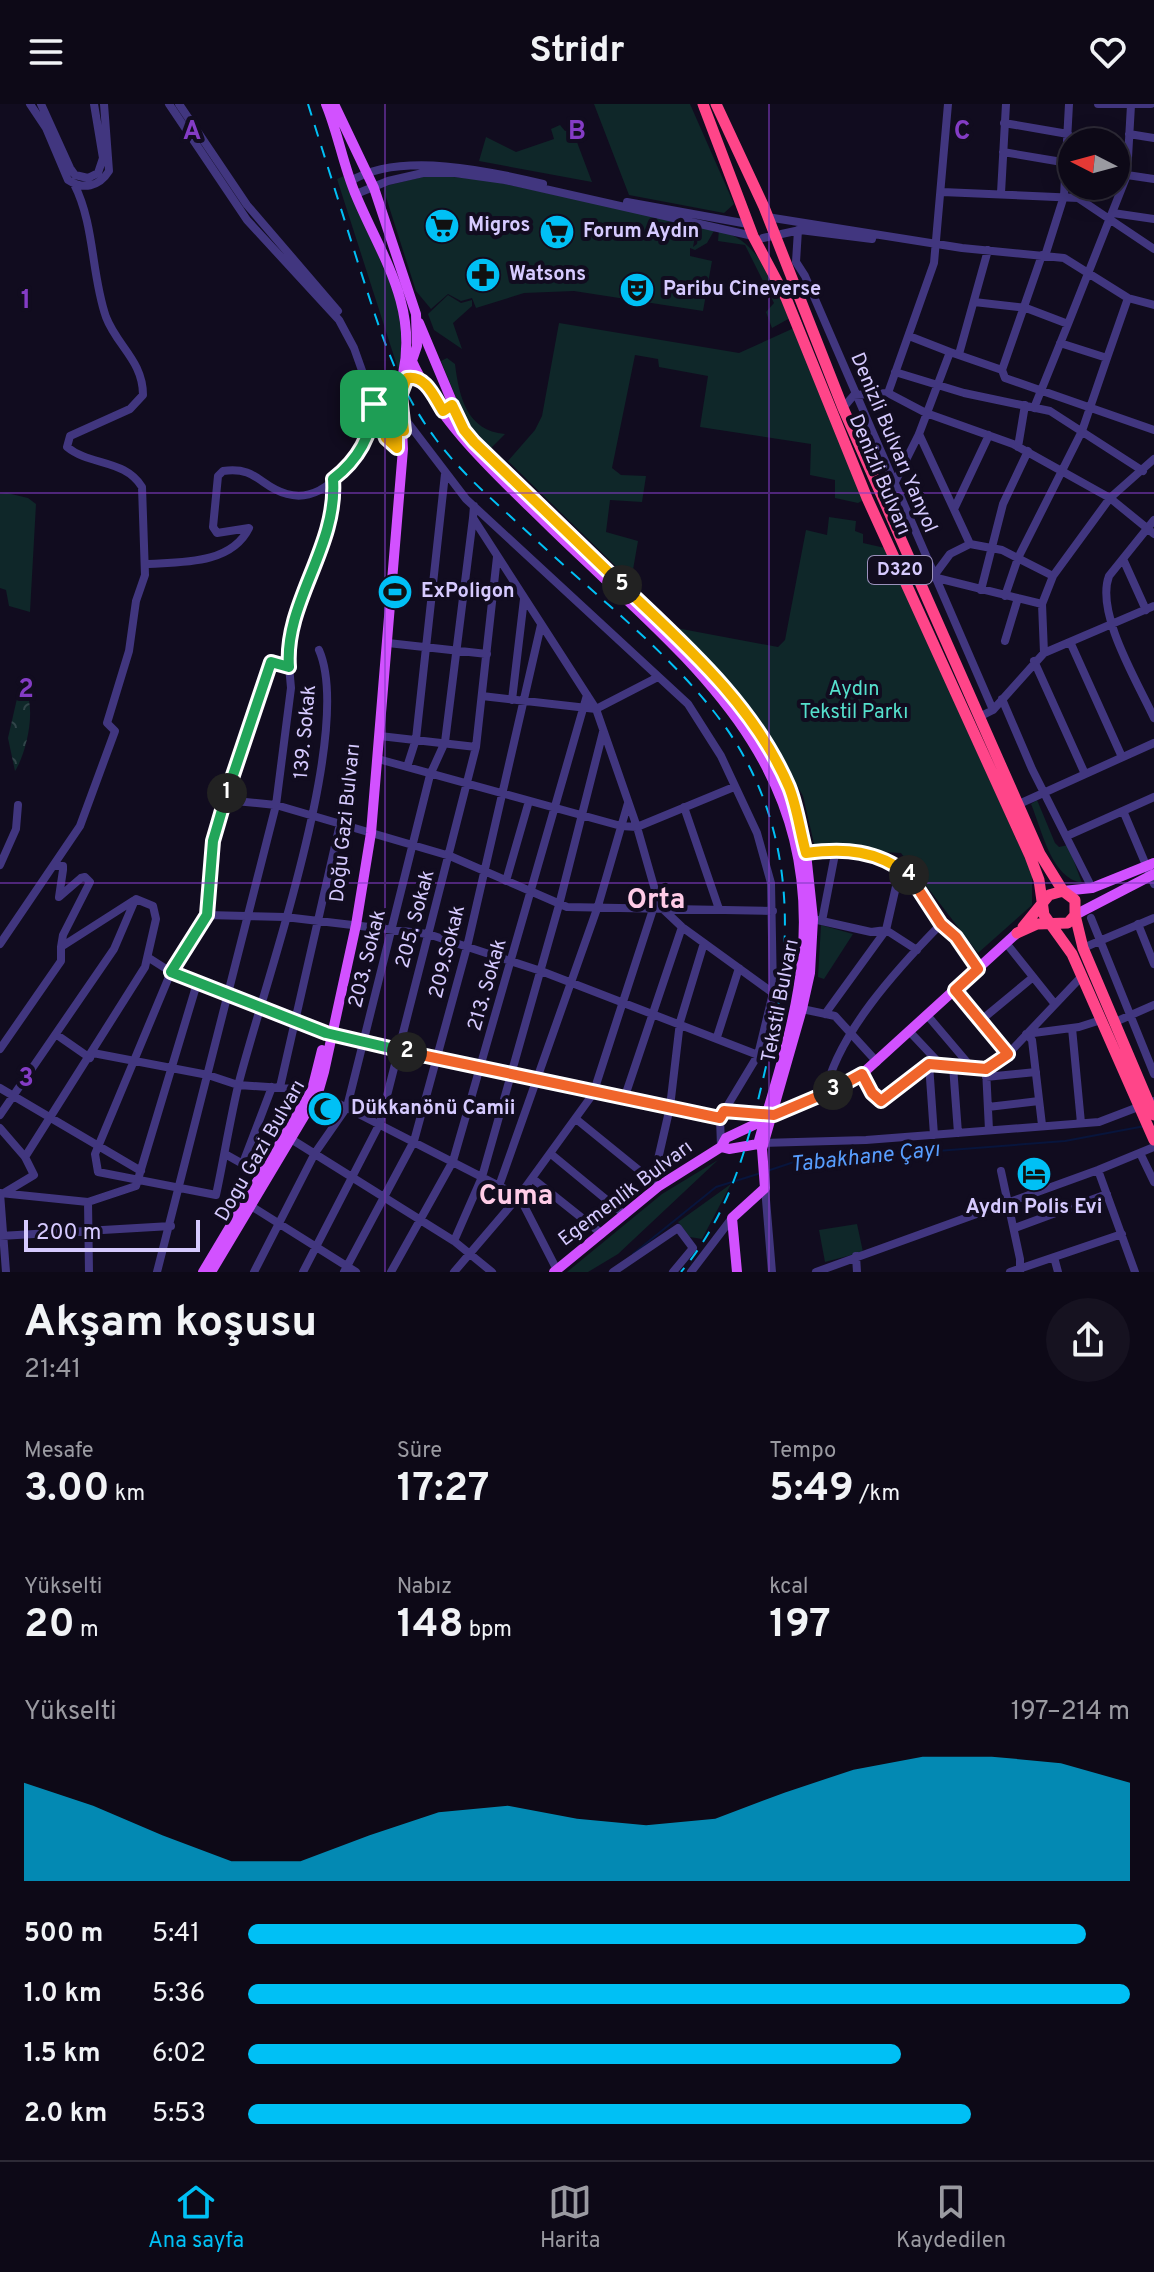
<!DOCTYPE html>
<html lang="tr">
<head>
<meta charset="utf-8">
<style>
	body { margin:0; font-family:Overpass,sans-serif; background:#161220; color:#f1f3f6; height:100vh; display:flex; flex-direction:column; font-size:30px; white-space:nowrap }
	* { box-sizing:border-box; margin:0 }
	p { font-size:26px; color:#9a9aa1 }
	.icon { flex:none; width:44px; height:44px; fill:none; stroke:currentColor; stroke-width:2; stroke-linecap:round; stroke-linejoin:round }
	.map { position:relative; height:1168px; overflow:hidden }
	.panel { display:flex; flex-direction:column; background:#0d0917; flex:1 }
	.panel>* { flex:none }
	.needle { width:52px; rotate:276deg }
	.tools { position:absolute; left:1058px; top:24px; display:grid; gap:16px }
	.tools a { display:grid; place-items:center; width:72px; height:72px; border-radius:50%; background:#0d0917; box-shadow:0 4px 20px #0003,0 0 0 2px #2d2a36; font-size:40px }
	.scale { position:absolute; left:24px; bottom:20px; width:176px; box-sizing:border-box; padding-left:8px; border:4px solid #d6caff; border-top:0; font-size:22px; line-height:28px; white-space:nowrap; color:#d6caff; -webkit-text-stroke:6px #110c1f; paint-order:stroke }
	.pin { position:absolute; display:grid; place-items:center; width:68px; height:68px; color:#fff; margin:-34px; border-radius:16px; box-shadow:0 4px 12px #0006 }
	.km { position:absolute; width:40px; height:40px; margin:-20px; border-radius:50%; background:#222; color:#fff; font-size:22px; line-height:40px; text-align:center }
	.round { display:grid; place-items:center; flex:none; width:84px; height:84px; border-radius:42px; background:#161220 }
	.head { display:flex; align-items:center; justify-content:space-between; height:136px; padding:0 24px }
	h1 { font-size:44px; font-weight:700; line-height:60px }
	.stats { display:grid; grid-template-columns:repeat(3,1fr); gap:12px; height:136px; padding:8px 24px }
	.stats div { display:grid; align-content:center }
	.stats b { font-size:40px; font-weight:700 }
	.stats small { font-size:22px; font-weight:400 }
	.stats p { font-size:22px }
	.chart { height:224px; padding:16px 24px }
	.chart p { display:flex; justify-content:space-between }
	.chart svg { width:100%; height:144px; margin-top:8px; fill:#00c0f5; opacity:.7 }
	ul { padding:0 24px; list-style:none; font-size:26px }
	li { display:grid; grid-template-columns:128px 96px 1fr; align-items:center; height:60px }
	li i { height:20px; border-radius:10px; background:#00c0f5 }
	header { display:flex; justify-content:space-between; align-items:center; height:104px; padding:0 24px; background:#0d0917; font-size:36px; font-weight:700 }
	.dock { display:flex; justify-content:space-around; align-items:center; height:112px; border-top:2px solid #2d2a36; background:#0d0917; font-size:22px; color:#9a9aa1 }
	.dock a { display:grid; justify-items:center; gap:4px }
	.dock .selected { color:#00c0f5 }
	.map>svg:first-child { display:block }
</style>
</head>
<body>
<header><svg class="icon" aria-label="menu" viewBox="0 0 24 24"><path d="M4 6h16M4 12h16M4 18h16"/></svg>Stridr<svg class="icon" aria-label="heart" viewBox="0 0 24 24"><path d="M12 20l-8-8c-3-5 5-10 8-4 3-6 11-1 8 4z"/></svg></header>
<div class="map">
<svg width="1154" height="1168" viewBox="0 0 1154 1168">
	<defs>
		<pattern id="forest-crowns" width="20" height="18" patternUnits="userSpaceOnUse" patternTransform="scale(2)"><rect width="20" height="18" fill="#0f2729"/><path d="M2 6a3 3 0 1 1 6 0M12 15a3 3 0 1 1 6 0" fill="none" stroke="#314549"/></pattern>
	</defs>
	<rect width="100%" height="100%" fill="#110c1f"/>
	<!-- green -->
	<path fill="#0f2729" d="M594 0H690L734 100 724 109 629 91Z
		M560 21 565 27 572 25 592 78 479 57 486 33 516 48 554 35 551 25Z
		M431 71 487 76 697 122 693 143 697 140 699 121 715 125 707 139 695 146 690 144V152L712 157 703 207 574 187 524 189 476 204 472 194 461 197 448 190 431 205 416 187 384 87 385 82Z
		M344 72 397 195 402 220 400 271 337 75Z
		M719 126C762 138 771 179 790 214L772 224 766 208 774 199 745 141 718 137Z
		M448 191 461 199 472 196V202L453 219 462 245 434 226 428 210Z
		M559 219 739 249 794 224 865 395 858 399 835 394V376L810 371 811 340 700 323 708 272 659 263 658 255 635 251 612 364 621 371 646 372 642 398 610 396 606 428 638 437 631 477 508 357 535 326 542 312Z
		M447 254 455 260C459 293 467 327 505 330L491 344 466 318 441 257Z
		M7 389 28 394 36 400 30 508 9 502 6 486 0 484V390Z
		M829 413 856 417 855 427 863 430V439L885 444 1032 770V801L978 849 901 749 815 744 803 692 764 622 671 523 778 543 785 536 806 426 827 431Z
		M1037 696 1055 739 1059 743 1068 741 1082 779C1051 774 1042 726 1031 700Z
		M821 821 853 830 824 875 818 873Z
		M718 1056 618 1150 588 1168H567L662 1090Z
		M731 1080 702 1135 690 1133 678 1118Z
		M857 1120 863 1148 825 1158 819 1126Z"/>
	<!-- forest -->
	<path fill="url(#forest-crowns)" d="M19 586 26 588C36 607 26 650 15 667L8 634Z"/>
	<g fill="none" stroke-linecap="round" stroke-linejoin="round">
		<!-- stream -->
		<path stroke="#08153c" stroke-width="2" d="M767 1067 794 1058 1065 1037 1145 1022
			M633 1150 716 1083 761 1069"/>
		<!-- minor -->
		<path stroke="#41367f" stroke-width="8" d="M30 0 46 24 68 76C83 86 99 83 109 67L104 0
			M41 0 70 64 75 71 88 74 98 69 103 54 94 0
			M169 0 247 116 339 216 354 244 386 334 397 344
			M179 0 247 101 338 207
			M1098 0H1151
			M1004 19 1068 30
			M1129 30 1154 34
			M1003 48 1068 59
			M1127 71 1154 75
			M351 77C400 47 490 67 543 80
			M942 88 1078 94 1154 145
			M1001 89 1006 0
			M356 90 388 77 423 69H455L505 76 753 132
			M627 98 748 120
			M1113 109 1154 115
			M767 113 962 144 1064 154 1128 194 1154 201
			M798 126 796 158 805 172 993 606
			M763 134 800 126 872 135
			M1045 152 1064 92 1069 0
			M974 198 1026 204 1068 220 1127 71 1131 1
			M1060 239 1107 254 1128 194
			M950 248 1002 266 1005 274 1154 326
			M959 250 988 146
			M1002 266 1042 151
			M895 268 964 289 1050 307 1143 367
			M888 289 926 309 1013 340 1110 394 1154 355
			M843 304 854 291 888 289 934 159 948 0
			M1034 304 1068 220
			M402 311 466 395 688 600 721 652 757 729 771 779 773 889 758 951 720 1014 721 1042
			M919 330 970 440 1002 446 1053 472
			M1018 343 1025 301
			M882 386 894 380 919 330 950 248 909 232
			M955 403 989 331
			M1154 416 1109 472C1095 509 1138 579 1154 614
			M1123 455 1146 506
			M146 460C180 458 231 461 249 424L217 429 213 423 218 372 223 367C257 362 260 383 287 390 332 403 371 336 374 300
			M933 473 1042 500 1044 549
			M933 473 950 450 970 440
			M981 486 1003 400 1028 347
			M1005 492 1018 454 1082 327 1107 254
			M1042 500 1053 472 1110 394 1154 430
			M1005 537 1018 494
			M388 539 487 550
			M1071 540 1122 653
			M1034 557 1085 670
			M289 563 273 558 267 566 213 737 207 811 171 868 95 1050 98 1068 216 1091C224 1054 230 1015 239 978 263 884 355 628 319 546
			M482 592 596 605 658 573
			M1002 595 1032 665 1092 784
			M512 596 524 495
			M981 612 993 606 1044 549 1154 502
			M380 632 476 643
			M378 655 621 722 637 723 734 683
			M407 663 416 635 445 370
			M225 696 276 701 450 752 567 803 773 807
			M1019 700 1154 639
			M684 703 719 805
			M1124 709 1154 780
			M1069 731 1154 693
			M806 749C840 745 871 745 900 765
			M0 761 16 725 18 701
			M55 762H63V766L59 793 81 774 85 773 90 778 63 831 61 843
			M506 777 529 697
			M664 806 682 823 773 889
			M207 811 285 813 428 830 541 867 758 951
			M804 813 871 828 886 826
			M1091 814 1154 970
			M822 817 836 745
			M1138 820 1154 860
			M1006 839 1054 899
			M0 840 80 722 115 627 107 619 129 547 136 497 145 471 142 383C125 355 90 362 67 343L70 332 130 305 143 291C143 257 117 242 106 213 91 170 95 121 74 80
			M1083 844 1154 814
			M917 846 886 826 900 765 922 788 941 820
			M149 854 171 868 332 931 593 990 720 1014
			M955 886 1008 950
			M802 905 835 912 877 958
			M825 910 886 826
			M927 911 972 964
			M980 917 1032 874
			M1115 918 1154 901
			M1072 924 1081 1019
			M909 927 941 961
			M57 931 90 954
			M717 933 739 864
			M0 945 61 857V843L136 795 153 802 156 815 145 863 25 1053
			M93 949 208 971 238 981 312 986 519 1092 557 1166
			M929 960 934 1031
			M953 962 958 1029
			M986 965 989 1026
			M862 970 872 989 881 997 929 960 986 965 1008 950 1082 872
			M986 973 1036 968
			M280 983 340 720
			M0 984 141 1067
			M825 990C837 930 898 864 941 820L956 833 978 865
			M624 995 682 823
			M988 1003 1039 997
			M724 1007 769 1010
			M0 1011 114 845 135 796
			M576 1015 656 1080
			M1042 1021 1032 936 1026 930 1079 923 1101 916
			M0 1024 25 1053 34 1071 4 1089
			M291 1035 454 1137 492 1168
			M760 1039 866 1036 1099 1018 1154 997
			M1140 1049 1154 1078
			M225 1050 266 1073
			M551 1050 625 1111
			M243 1059 272 983
			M1098 1066 1135 1168
			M1001 1067 1020 1155V1167
			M533 1075 602 1130
			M653 1077 670 1003 680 918 704 839
			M499 1082 598 802 628 699
			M765 1084 772 1168
			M0 1089 88 1098 136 1082 198 876
			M0 1089 6 1168
			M88 1098 89 1168
			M251 1102 356 1168
			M1015 1124 1107 1090
			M0 1132 171 1122
			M454 1137 482 1073 559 801 603 628
			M856 1152 857 1168
			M1054 1153 1058 1168
			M157 1168 276 701 291 584 288 550 293 519 318 459 325 425 333 410V375
			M254 1168 315 1049 347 1003 430 671 445 638 473 414
			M303 1168 380 1019 476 643 497 453
			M344 1168 414 1037 467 843 541 521
			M391 1168 453 1057 587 591
			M454 1168 519 1092 593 990 657 793 637 723 596 605 473 414 474 402
			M613 1168 678 1124 693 1144 673 1168
			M691 1168 732 1114
			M816 1168 1098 1066 1154 1043
			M1010 1168 1122 1130"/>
		<!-- major -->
		<path stroke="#d251ff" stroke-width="10" d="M326 0C338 29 343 60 355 89 380 150 418 200 403 270
			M419 219 464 326 709 567 744 606 773 649 790 687 806 749 813 815 810 869 802 905 762 1045 765 1084 732 1114 737 1168
			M411 255C440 320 495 369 545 418 679 550 822 645 802 857 796 919 775 980 758 1040
			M1063 787 1092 784 1154 759
			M1075 811 1154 770
			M721 1043 729 1045 758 1040
			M203 1168 312 986 322 946
			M211 1168 318 989 324 968 356 821 371 729 403 345 400 292 417 242 416 210 374 84 334 0
			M554 1168 659 1082 721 1043 726 1034 862 970 1017 829"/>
		<!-- highway -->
		<path stroke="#ff4589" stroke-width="11" d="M703 0 753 132 786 194 867 394 1030 752 1039 776 1044 811 1072 850 1154 1036
			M716 0 764 103 843 304 1040 750 1063 787 1075 796V811L1068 819 1037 820 1017 829
			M1075 811 1083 844 1154 1011
			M1023 823 1049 791 1063 787"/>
		<!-- rail -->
		<path stroke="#00c0f5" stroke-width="2" stroke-dasharray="12 10" stroke-linecap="butt" d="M308 0C325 54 342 108 359 162 379 223 396 282 435 334 463 372 501 403 535 435 595 491 664 544 715 609 794 710 796 826 770 945 751 1027 736 1102 681 1168"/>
	</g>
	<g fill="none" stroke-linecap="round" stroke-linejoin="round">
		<defs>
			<path id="split-1" d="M227 689 271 558 289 563C284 498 338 443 333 375 358 356 372 330 374 300"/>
			<path id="split-2" d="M227 689 213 737 207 811 171 868 326 929 407 948"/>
			<path id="split-3" d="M407 948 720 1014 724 1007 774 1011 833 986"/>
			<path id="split-4" d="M833 986 862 970 872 989 881 997 929 960 986 965 1008 950 955 886 978 865 956 833 941 820 909 771"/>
			<path id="split-5" d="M622 481C685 541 754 601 789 683 797 703 800 727 806 749 845 744 877 746 909 771"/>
			<path id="split-6" d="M374 300 386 334 397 344V327H404L400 292 407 274C426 271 434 293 443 307L452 301 464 326 474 338 622 481"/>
		</defs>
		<!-- split-1 casing -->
		<use href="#split-1" stroke="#fff" stroke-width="16"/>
		<!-- split-2 casing -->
		<use href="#split-2" stroke="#fff" stroke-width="16"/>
		<!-- split-3 casing -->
		<use href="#split-3" stroke="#fff" stroke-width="16"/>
		<!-- split-4 casing -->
		<use href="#split-4" stroke="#fff" stroke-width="16"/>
		<!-- split-5 casing -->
		<use href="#split-5" stroke="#fff" stroke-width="16"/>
		<!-- split-6 casing -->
		<use href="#split-6" stroke="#fff" stroke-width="16"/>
		<!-- split-1 -->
		<use href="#split-1" stroke="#22a559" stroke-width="10"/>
		<!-- split-2 -->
		<use href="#split-2" stroke="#22a559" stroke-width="10"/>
		<!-- split-3 -->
		<use href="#split-3" stroke="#f0652b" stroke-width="10"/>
		<!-- split-4 -->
		<use href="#split-4" stroke="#f0652b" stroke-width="10"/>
		<!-- split-5 -->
		<use href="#split-5" stroke="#f5b400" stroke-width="10"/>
		<!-- split-6 -->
		<use href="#split-6" stroke="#f5b400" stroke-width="10"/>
	</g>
	<!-- grid -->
	<path fill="none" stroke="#843cc5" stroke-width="2" stroke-opacity="0.55" d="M385 0V1168M769 0V1168M0 389H1154M0 779H1154"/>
	<!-- icons -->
	<defs>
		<symbol id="supermarket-disc" viewBox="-11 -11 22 22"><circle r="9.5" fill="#00c0f5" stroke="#110c1f"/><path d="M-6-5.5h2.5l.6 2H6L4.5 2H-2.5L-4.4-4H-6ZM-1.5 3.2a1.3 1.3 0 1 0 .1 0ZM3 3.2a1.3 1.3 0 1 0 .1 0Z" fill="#111"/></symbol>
		<symbol id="pharmacy-disc" viewBox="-11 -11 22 22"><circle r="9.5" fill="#00c0f5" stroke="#110c1f"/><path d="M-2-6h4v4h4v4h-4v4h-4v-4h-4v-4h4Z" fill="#111"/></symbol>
		<symbol id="theatre-disc" viewBox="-11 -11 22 22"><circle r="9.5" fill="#00c0f5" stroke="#110c1f"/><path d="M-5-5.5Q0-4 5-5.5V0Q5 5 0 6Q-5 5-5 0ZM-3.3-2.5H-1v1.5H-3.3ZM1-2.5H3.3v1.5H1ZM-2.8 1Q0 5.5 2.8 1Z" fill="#111"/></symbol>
		<symbol id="stadium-disc" viewBox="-11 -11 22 22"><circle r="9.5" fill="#00c0f5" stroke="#110c1f"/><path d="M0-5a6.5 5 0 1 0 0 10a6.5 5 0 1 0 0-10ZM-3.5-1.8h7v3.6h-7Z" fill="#111"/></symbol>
		<symbol id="mosque-disc" viewBox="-11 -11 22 22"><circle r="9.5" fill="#00c0f5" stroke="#110c1f"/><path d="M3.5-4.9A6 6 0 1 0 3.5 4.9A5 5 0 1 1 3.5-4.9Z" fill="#111"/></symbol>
		<symbol id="hotel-disc" viewBox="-11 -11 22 22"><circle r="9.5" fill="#00c0f5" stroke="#110c1f"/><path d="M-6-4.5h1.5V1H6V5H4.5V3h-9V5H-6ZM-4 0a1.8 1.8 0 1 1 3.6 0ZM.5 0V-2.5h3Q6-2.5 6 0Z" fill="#111"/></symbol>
	</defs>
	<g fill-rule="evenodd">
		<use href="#supermarket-disc" x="422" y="102" width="40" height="40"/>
		<use href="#supermarket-disc" x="537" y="108" width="40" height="40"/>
		<use href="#pharmacy-disc" x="463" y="151" width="40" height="40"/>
		<use href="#theatre-disc" x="617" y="166" width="40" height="40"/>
		<use href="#stadium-disc" x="375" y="468" width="40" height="40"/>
		<use href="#mosque-disc" x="305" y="985" width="40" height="40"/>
		<use href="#hotel-disc" x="1014" y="1050" width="40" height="40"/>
	</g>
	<g text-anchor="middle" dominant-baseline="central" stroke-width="8" stroke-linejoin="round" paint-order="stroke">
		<!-- shield labels -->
		<rect fill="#110c1f" stroke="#9b91bc" stroke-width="2" x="868" y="452" width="64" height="28" rx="6"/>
		<g font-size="18" font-weight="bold" fill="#d6caff">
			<text x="900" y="466">D320</text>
		</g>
		<!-- poi labels -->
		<g font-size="20" font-weight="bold" fill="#d6caff" stroke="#110c1f" text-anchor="start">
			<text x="468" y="122">Migros</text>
			<text x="583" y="128">Forum Aydın</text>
			<text x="509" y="171">Watsons</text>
			<text x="663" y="186">Paribu Cineverse</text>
			<text x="421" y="488">ExPoligon</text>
			<text x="351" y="1005">Dükkanönü Camii</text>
			<text x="1034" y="1104" text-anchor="middle">Aydın Polis Evi</text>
		</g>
		<!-- street labels -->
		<g font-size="20" fill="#d6caff" stroke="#110c1f">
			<text transform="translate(893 339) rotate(67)">Denizli Bulvarı Yanyol</text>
			<text transform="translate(879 371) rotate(67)">Denizli Bulvarı</text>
			<text transform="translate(306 628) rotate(-85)">139. Sokak</text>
			<text transform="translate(346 719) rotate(-84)">Doğu Gazi Bulvarı</text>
			<text transform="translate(416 815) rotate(-75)">205. Sokak</text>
			<text transform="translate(448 848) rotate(-76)">209.Sokak</text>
			<text transform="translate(368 855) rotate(-76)">203. Sokak</text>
			<text transform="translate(488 881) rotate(-74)">213. Sokak</text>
			<text transform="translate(781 897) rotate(-79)">Tekstil Bulvarı</text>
			<text transform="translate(261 1047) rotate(-60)">Dogu Gazi Bulvarı</text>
			<text transform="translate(626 1090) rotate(-37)">Egemenlik Bulvarı</text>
		</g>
		<!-- park labels -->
		<g font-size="20" fill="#55e0cd" stroke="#110c1f">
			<text x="854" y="586">Aydın<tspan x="854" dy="23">Tekstil Parkı</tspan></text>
		</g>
		<!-- water labels -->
		<g font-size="22" font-style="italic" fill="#589eff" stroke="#110c1f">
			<text transform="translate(865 1054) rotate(-6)">Tabakhane Çayı</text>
		</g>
		<!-- district labels -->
		<g font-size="28" font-weight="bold" fill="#ffcce7" stroke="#110c1f">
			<text x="656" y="797">Orta</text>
			<text x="516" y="1093">Cuma</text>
		</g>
	</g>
	<g font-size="26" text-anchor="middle" font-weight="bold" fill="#843cc5" stroke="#110c1f" stroke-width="8" stroke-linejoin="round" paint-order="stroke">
		<text x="192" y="35">A</text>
		<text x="577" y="35">B</text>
		<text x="962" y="35">C</text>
		<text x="26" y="204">1</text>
		<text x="26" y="593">2</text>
		<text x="26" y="982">3</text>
	</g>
</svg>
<div class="tools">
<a><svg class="needle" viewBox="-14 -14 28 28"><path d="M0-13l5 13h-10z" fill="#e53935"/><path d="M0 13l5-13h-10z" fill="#9a9aa1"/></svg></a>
</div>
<div class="scale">200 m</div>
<div class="pin" style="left:374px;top:300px;background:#1e9e55"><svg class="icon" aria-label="arrive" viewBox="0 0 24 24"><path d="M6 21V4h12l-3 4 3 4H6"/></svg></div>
<b class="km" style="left:227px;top:689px">1</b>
<b class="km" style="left:407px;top:948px">2</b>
<b class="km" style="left:833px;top:986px">3</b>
<b class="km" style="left:909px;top:771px">4</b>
<b class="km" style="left:622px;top:481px">5</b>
</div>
<section class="panel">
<div class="head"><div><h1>Akşam koşusu</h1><p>21:41</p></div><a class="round"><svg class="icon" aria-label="share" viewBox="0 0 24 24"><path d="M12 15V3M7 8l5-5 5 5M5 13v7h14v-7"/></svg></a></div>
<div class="stats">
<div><p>Mesafe</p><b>3.00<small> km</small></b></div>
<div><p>Süre</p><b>17:27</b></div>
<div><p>Tempo</p><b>5:49<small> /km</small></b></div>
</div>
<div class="stats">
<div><p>Yükselti</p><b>20<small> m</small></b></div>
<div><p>Nabız</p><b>148<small> bpm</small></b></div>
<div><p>kcal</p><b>197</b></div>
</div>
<div class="chart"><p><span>Yükselti</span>197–214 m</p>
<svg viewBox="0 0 160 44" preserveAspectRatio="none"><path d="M0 44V14L10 21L20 30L30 38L40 38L50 30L60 23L70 21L80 25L90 27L100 25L110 17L120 10L130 6L140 6L150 8L160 14V44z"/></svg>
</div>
<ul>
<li><b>500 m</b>5:41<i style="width:95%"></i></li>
<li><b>1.0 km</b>5:36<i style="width:100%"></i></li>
<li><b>1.5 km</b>6:02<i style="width:74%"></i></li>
<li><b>2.0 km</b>5:53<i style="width:82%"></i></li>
</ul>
</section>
<nav class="dock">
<a class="selected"><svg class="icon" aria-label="home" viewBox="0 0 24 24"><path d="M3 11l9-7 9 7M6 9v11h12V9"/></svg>Ana sayfa</a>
<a><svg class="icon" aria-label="map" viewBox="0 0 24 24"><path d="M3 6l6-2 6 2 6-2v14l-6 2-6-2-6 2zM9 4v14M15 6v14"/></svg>Harita</a>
<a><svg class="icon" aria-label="saved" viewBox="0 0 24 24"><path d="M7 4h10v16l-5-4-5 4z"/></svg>Kaydedilen</a>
</nav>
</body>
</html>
